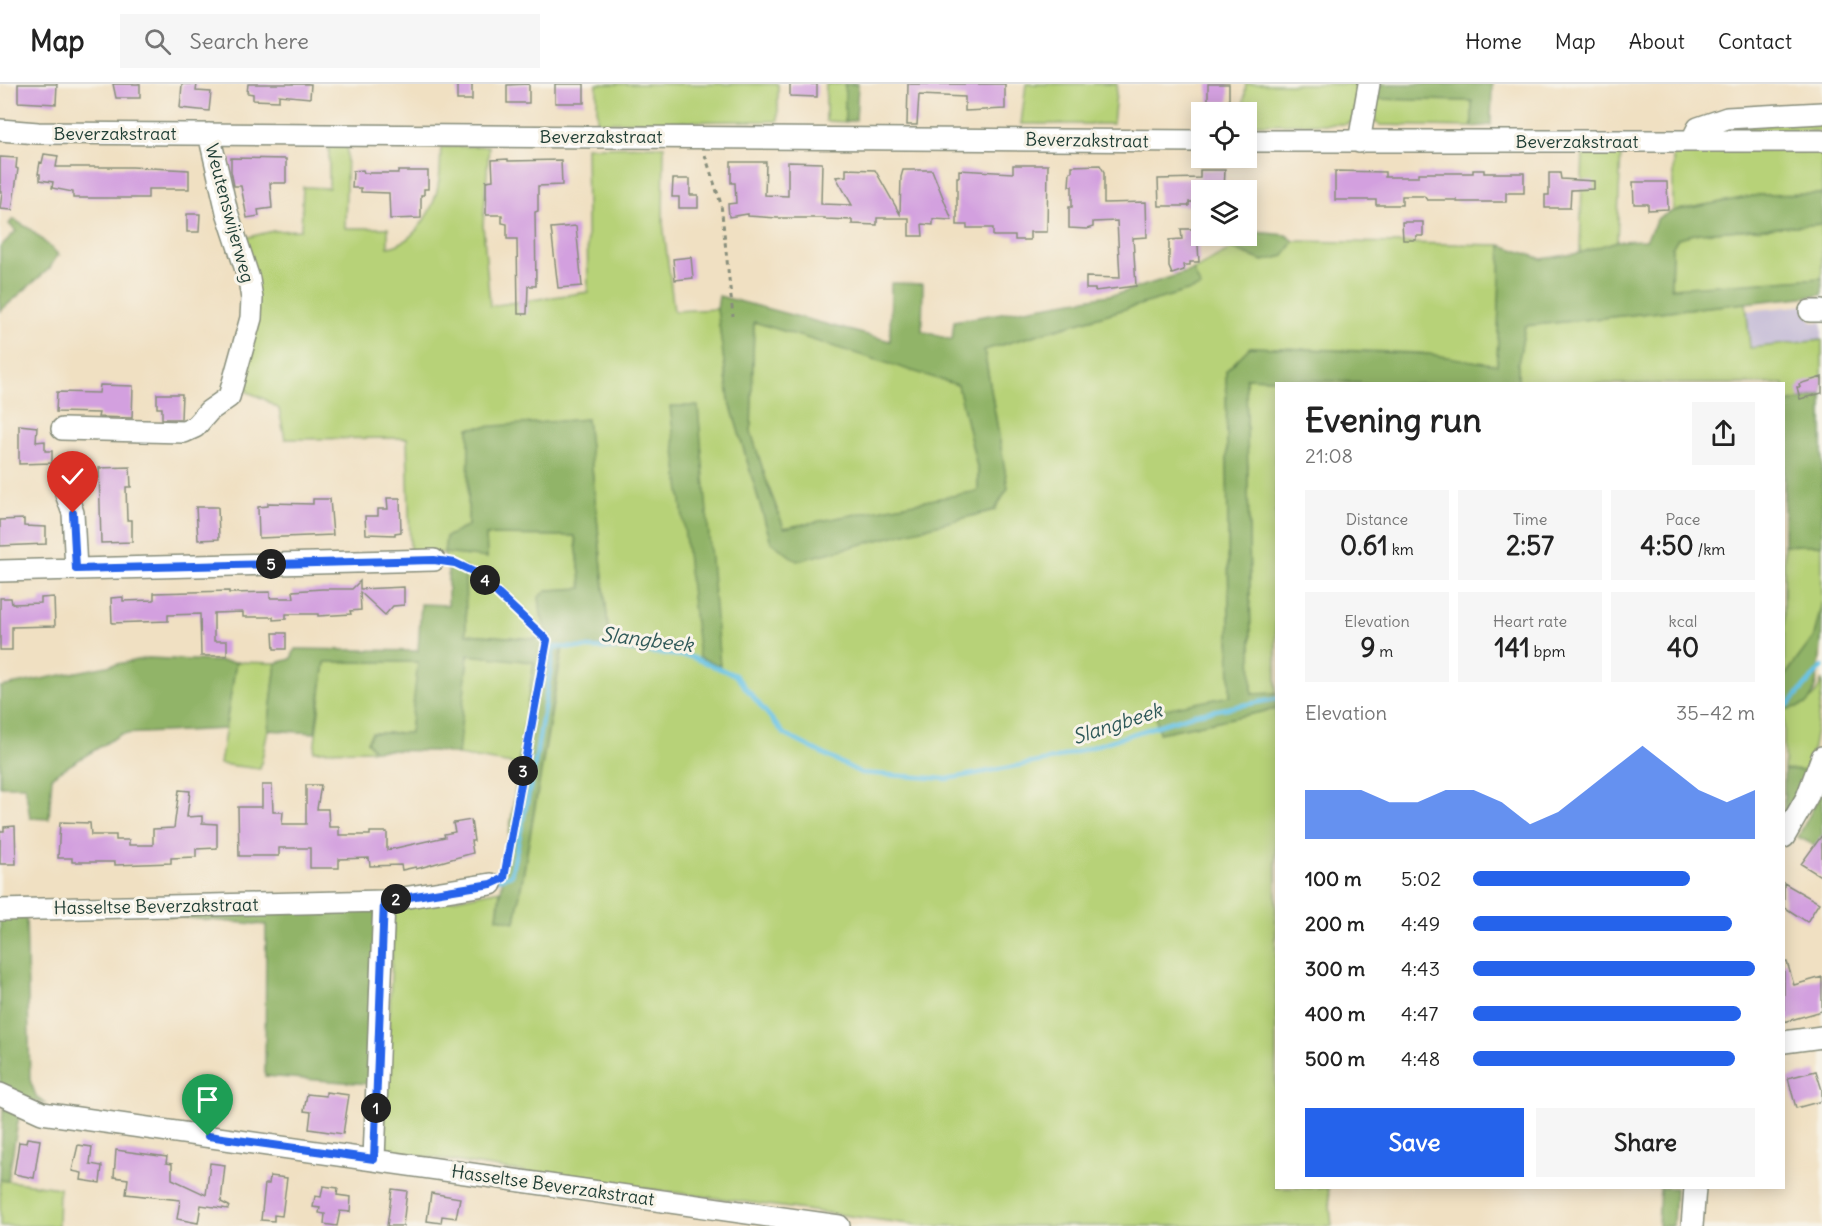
<!DOCTYPE html>
<html lang="en">
<head>
<meta charset="utf-8">
<style>
	body { margin:0; font-family:Delius,sans-serif; background:#f6f6f6; color:#222; height:100vh; display:flex; flex-direction:column; font-size:22px; white-space:nowrap }
	* { box-sizing:border-box; margin:0 }
	p { font-size:20px; color:#767676 }
	.icon { flex:none; width:33px; height:33px; fill:none; stroke:currentColor; stroke-width:2; stroke-linecap:round; stroke-linejoin:round }
	.map { position:relative; flex:1; overflow:hidden }
	.drawer { position:absolute; left:1275px; top:298px; width:510px; height:807px; display:flex; flex-direction:column; background:#fff; border-radius:0px; box-shadow:0 3px 15px #0003 }
	.drawer>* { flex:none }
	.buttons { position:absolute; left:1191px; top:18px; display:grid; gap:12px }
	.buttons a { display:grid; place-items:center; width:66px; height:66px; border-radius:0px; background:#fff; box-shadow:0 3px 15px #0003; font-size:30px }
	.pin { position:absolute; display:grid; place-items:center; width:51px; height:51px; color:#fff; margin:-62px -26px; border-radius:50% 50% 50% 0; rotate:-45deg; box-shadow:0 0 6px #0007 }
	.pin .icon { rotate:45deg }
	.km { position:absolute; width:30px; height:30px; margin:-15px; border-radius:50%; background:#222; color:#fff; font-size:16px; line-height:30px; text-align:center }
	.round { display:grid; place-items:center; flex:none; width:63px; height:63px; border-radius:0px; background:#f6f6f6 }
	.head { display:flex; align-items:center; justify-content:space-between; height:102px; padding:0 30px }
	h1 { font-size:33px; font-weight:700; line-height:45px }
	.stats { display:grid; grid-template-columns:repeat(3,1fr); gap:9px; height:102px; padding:6px 30px }
	.stats div { display:grid; align-content:center; border-radius:0px; background:#f6f6f6; text-align:center }
	.stats b { font-size:26px; font-weight:700 }
	.stats small { font-size:16px; font-weight:400 }
	.stats p { font-size:16px }
	.chart { height:168px; padding:12px 30px }
	.chart p { display:flex; justify-content:space-between }
	.chart svg { width:100%; height:108px; margin-top:6px; fill:#2563eb; opacity:.7 }
	.primary-button { display:flex; gap:12px; margin-top:auto; padding:12px 30px }
	.primary-button a { flex:1; height:69px; border-radius:0px; background:#2563eb; color:#fff; font-size:24px; font-weight:700; line-height:69px; text-align:center }
	.primary-button a+a { background:#f6f6f6; color:#222 }
	ul { padding:0 30px; list-style:none; font-size:20px }
	li { display:grid; grid-template-columns:96px 72px 1fr; align-items:center; height:45px }
	li i { height:15px; border-radius:8px; background:#2563eb }
	header { display:flex; align-items:center; gap:36px; box-sizing:border-box; height:84px; padding:0 30px; background:#fff; border-bottom:2px solid #e0e0e0 }
	header strong { font-size:28px }
	nav { display:flex; gap:33px; margin-inline-start:auto; font-size:21px }
	.search { width:420px; height:54px; background:#f6f6f6; display:flex; align-items:center; gap:15px; box-sizing:border-box; padding:0 21px; border-radius:0px; color:#767676; font-size:22px }
	.map>svg:first-child { display:block }
</style>
</head>
<body>
<header>
<strong>Map</strong>
<div class="search"><svg class="icon" aria-label="search" viewBox="0 0 24 24"><circle cx="10" cy="10" r="6"/><path d="M15 15l6 6"/></svg>Search here</div>
<nav><a>Home</a><a>Map</a><a>About</a><a>Contact</a></nav>
</header>
<div class="map">
<svg width="1822" height="1142" viewBox="0 0 1822 1142">
	<rect width="100%" height="100%" fill="#f7f3e8"/>
	<filter id="ink" filterUnits="userSpaceOnUse"><feTurbulence type="fractalNoise" baseFrequency=".0167" numOctaves="2"/><feDisplacementMap in="SourceGraphic" scale="12" xChannelSelector="R" yChannelSelector="G"/><feConvolveMatrix kernelMatrix="1 2 1 2 8 2 1 2 1" color-interpolation-filters="sRGB"/></filter>
	<filter id="wash" filterUnits="userSpaceOnUse"><feTurbulence type="fractalNoise" baseFrequency=".008" numOctaves="4" result="noise"/><feDisplacementMap in="SourceGraphic" scale="24" xChannelSelector="R" yChannelSelector="G"/><feGaussianBlur stdDeviation="1.35" result="paint"/><feColorMatrix in="noise" values="0 0 0 0 0 0 0 0 0 0 0 0 0 0 0 0 0 1.4 0 .05"/><feComposite in="paint" operator="in"/></filter>
	<g filter="url(#wash)">
		<rect width="100%" height="100%" fill="#f0e0c2"/>
		<!-- industrial -->
		<path fill="#c8bfd8" d="M1810 221 1811 238H1822V256L1750 264 1746 227Z"/>
		<!-- green -->
		<path fill="#b7d278" stroke="#6b8856" stroke-width="1.5" d="M597 0H778V37L597 38Z
			M826 0H845V38L826 37Z
			M1026 0H1117L1113 40H1021Z
			M1246 0H1360L1353 36 1346 40H1247L1246 28H1243Z
			M1376 15 1472 17V43L1380 41 1375 38Z
			M1822 36V47H1723L1727 41Z
			M329 62H347L345 144H388V163C416 159 436 122 439 96 441 85 440 74 441 63L489 62 483 141 490 222 588 208 586 63 664 62 663 139 674 227 717 225 729 315 771 458 1008 404 984 266 1200 203 1193 186 1232 165 1263 177 1284 172 1294 157 1501 161 1497 281 1421 269 1250 263 1226 287 1230 613 1159 649 1276 625V1104H1328L1332 1142H925L536 1090 395 1068 386 1064 384 1056 394 823 426 821 500 806 497 834 515 838 563 563 610 562 587 335 469 345 468 442 446 453 487 474 486 451 575 452 582 505 548 506 541 531 548 549 534 555 466 550 465 484 448 485 444 469 410 468 407 354 285 355 279 325 264 315 241 305 252 253 240 155 273 147 301 146 303 103 329 104Z
			M1583 65 1621 66 1617 157 1580 169Z
			M1673 66 1822 67V110L1759 111 1673 127Z
			M1822 140V194L1671 205 1672 164 1677 154 1699 149Z
			M1746 219 1750 264 1822 256V310L1784 320V300H1518V280L1525 242Z
			M754 237 958 301 978 387V407L784 444 767 399 751 348Z
			M1246 294 1360 298V300H1276V609L1252 611Z
			M1784 461H1822V518L1814 553 1784 593Z
			M468 570 534 578 518 681 458 671Z
			M236 578 276 579 268 646 260 685 220 680Z
			M325 578H419L410 649H372L367 658 374 666 314 667Z
			M1822 596V609L1809 687 1784 686V626C1806 620 1814 619 1822 596Z
			M0 1096 59 1104 58 1142H0Z"/>
		<!-- forest -->
		<path fill="#91b468" stroke="#58784e" stroke-width="1.5" fill-rule="evenodd" d="M845 0H858L856 36 845 38Z
			M1378 0H1492L1491 41 1472 43V17L1376 15Z
			M1822 110V140L1699 149 1678 154 1672 164 1671 204 1822 194V211L1525 242 1518 280V300H1360V298L1246 294 1252 610 1276 609V625L1159 649 1155 627 1230 612 1226 287 1250 263 1428 270 1497 281 1501 161 1542 175 1580 169 1617 157 1646 156 1658 134 1673 127 1759 111Z
			M13 135 30 145 59 171H57L50 184 0 227V163L16 147 9 140Z
			M1247 142 1255 148 1286 151 1294 157 1284 172 1263 177 1232 165 1233 152H1246Z
			M1193 186 1201 203 984 266 1008 404 995 426 797 477 771 458 729 315 717 225 719 212 890 257 891 199 923 200 922 247 952 256 954 237 1121 209ZM754 238 958 301 978 387V407L784 444 767 399 751 348Z
			M1822 310V461H1784V320Z
			M670 322H698L720 582 699 573Z
			M587 335 610 562 562 563 515 838 497 834 534 578 468 571 458 671 437 667 374 666 367 658 372 649H410L418 578H325L315 649 268 646 276 579 291 575 295 565 418 567 421 520 448 521V485L465 483 466 550 534 555 547 550 541 531 539 513 548 506 582 504 575 452 486 451 487 474 444 469 446 453 468 442 469 344Z
			M1822 518C1822 541 1822 609 1806 620 1800 623 1791 624 1784 626V593L1814 553Z
			M148 574 236 578 225 645 121 650 52 692 49 735 30 734 25 702H0V603Z
			M1784 686 1809 687 1784 732Z
			M1822 707V765L1798 753Z
			M376 824 369 1000 265 992 266 841 164 832Z
			M0 830H26L30 996 36 1012 46 1020 22 1014 0 999Z
			M3 1024 19 1032 8 1097 0 1096Z
			M1660 1104H1675L1673 1142H1658Z"/>
		<g fill="none" stroke-linecap="round" stroke-linejoin="round">
			<!-- stream -->
			<path stroke="#69c4e7" stroke-width="4.5" d="M1784 622 1788 621 1822 583
				M494 796 511 791 534 685 554 563 621 565 691 573 735 591 784 650 861 689 947 695 1054 675 1195 630 1276 615"/>
		</g>
		<g id="blocks">
			<!-- building -->
			<path fill="#d3a0df" d="M18 0H57L56 20 18 18Z
				M113 0H140V14H116Z
				M182 0H197L196 7 211 8 209 27 180 24Z
				M248 0H311L310 14 279 11V17L253 16V10L247 9Z
				M457 0H472V16H457Z
				M529 0V19H507V1Z
				M555 0H584V19H555Z
				M790 0H817V13L790 12Z
				M908 0H1005V25L965 27V13L919 11 917 41H907Z
				M1208 0H1229V18H1208Z
				M44 70 58 72 56 83H132L189 86V105H148V114H73V108L52 104 53 98 40 96V90H38L40 78 42 79Z
				M0 73 17 74 16 84 18 85 12 126 0 125 2 108H0Z
				M231 74 286 75V99H270L272 124 258 126 259 132 247 134 241 102H234L231 87Z
				M508 75V77L561 76 562 101 538 102V127L535 128 536 202H528L527 230H518L517 155H507V140L502 139V131H486V97L493 96 492 76Z
				M731 78H766L765 111 788 112V78L822 79 821 120 852 121 836 93 846 92V85L875 86 900 130 901 93 903 86H932L952 136 933 135V141L922 140 923 152H909V134H877V141L852 140V136L825 135V134H777L748 132V130L729 133 728 120 736 119 735 99H731Z
				M1013 81H1048L1047 148H1030V156H1015V152H993V144H967V141H957V93H959V86L1013 89Z
				M1100 81 1104 88V119L1146 118 1147 153 1133 154 1136 202 1095 207V205H1086V193L1120 194 1117 137 1093 138V143L1087 145 1069 144V123H1072V102H1069L1070 88H1072V82Z
				M363 86 364 89H398V87H428V105H424V111H421V134L390 135 389 109 361 108V104H352L353 87Z
				M1200 86H1225L1224 106H1202V118H1189V122H1159L1158 95 1200 94Z
				M1473 86H1484V89H1524V109H1506V118H1457V116H1427L1424 112H1402V121H1376V116H1335V87L1385 88V93H1418V89H1473Z
				M1549 89H1560L1561 95 1594 97V105L1571 106 1570 124H1545V111H1549Z
				M673 95H690V111H698V124H679V113H672Z
				M1633 98H1667L1668 125 1648 126V120H1634Z
				M187 130H200L199 148H187Z
				M1402 138H1423V152H1416V156H1403Z
				M576 142 582 202 558 204 551 144Z
				M1181 145H1197L1199 178H1190V181H1183L1184 186 1172 190 1169 183V156L1182 155Z
				M691 173 693 194 675 196 673 175Z
				M1822 293V309L1800 315 1797 303H1800L1799 300Z
				M100 301 133 302 132 334 98 333 99 329 56 328 57 308 99 309Z
				M157 310H182L181 335H162V324H157Z
				M19 341 37 343 36 358 45 357V367H52V379L19 380Z
				M130 383 131 403H126L127 436H132V458L101 459 99 384Z
				M387 414H400L401 448 395 449V451L366 450 365 432H378V425H388Z
				M313 415H330L333 451 259 454 258 423 268 422V419L313 420Z
				M196 423H218L219 455 198 456Z
				M24 435V442L46 443V460L0 462V436Z
				M360 497V505L404 503V521L393 522 385 531 360 508 361 526 350 527 351 530 318 532V530H286V535L273 536V533H243V528L214 529V557H227V572H201L200 530 168 531V537L112 539 111 514 123 513V517L154 516V509L229 507V509L270 508V514H294L293 507 322 505H352Z
				M54 513 55 542 12 543V566H0V514H11L12 520 41 519V514Z
				M273 549H286V565H274Z
				M262 701H272L273 728H283L282 740H306V701H321L317 725H328L329 743H339V751H370V748H387V766L445 753 444 750 455 748 453 739 471 736 474 757H471L473 769 416 785V783L402 786 401 781 370 782 369 774 339 775V784H310V764H279V772H239L238 723H262Z
				M179 706 190 707 187 733 202 732V739L217 740V764L196 765V773L171 774V779L115 781V778H72V774H58L60 738 90 739 91 751H116V756H129V761H153V745L174 744Z
				M15 742 16 780H0V747H4V743Z
				M1822 751V793L1801 780Z
				M1784 799 1819 819 1807 838 1784 823Z
				M1784 878H1787L1794 901 1822 893V927L1784 938Z
				M1816 987 1822 1006V1017L1796 1024 1788 994Z
				M326 1008 349 1011 343 1050 309 1045 311 1028 304 1027 307 1010 326 1012Z
				M27 1054 40 1056 34 1094 14 1090 19 1058 26 1059Z
				M78 1061 92 1063 90 1080 102 1082 100 1099 81 1096 82 1089 72 1087Z
				M116 1066 167 1073 166 1079 172 1080V1095L206 1111 210 1079 225 1081 221 1118 229 1122 228 1125 201 1121 198 1139 177 1135 180 1116 126 1110 128 1095 114 1093Z
				M270 1092 287 1094 282 1132 274 1131V1137L261 1136 265 1100H269Z
				M323 1102 338 1104 337 1111 351 1113 350 1128 340 1127 337 1142 324 1140 325 1130 319 1129 320 1124 313 1123 315 1112 321 1113Z
				M392 1105 407 1107 403 1142H387Z
				M431 1109 460 1114 456 1134 442 1132 441 1139 427 1137Z"/>
		</g>
	</g>
	<g filter="url(#ink)">
		<use href="#blocks" fill-opacity="0" stroke="#888e7b" stroke-width="1.5"/>
		<g fill="none" stroke-linecap="round" stroke-linejoin="round">
			<defs>
				<path id="minor" d="M0 46 38 49 1202 57
					M1692 56 1698 44 1727 34 1822 29
					M1246 57H1822
					M1359 58 1369 0
					M1810 227H1822
					M62 345 184 348 195 343 209 327 229 313 251 234 252 215 249 195 227 128 209 50
					M66 410 73 429 76 485
					M0 487 434 476
					M1784 753 1807 713 1822 673
					M0 826 384 817 491 800
					M1784 958 1822 953
					M0 1010 42 1029 839 1142
					M374 1075 384 817
					M1692 1142 1695 1104"/>
			</defs>
			<!-- minor casing -->
			<use href="#minor" stroke="#888e7b" stroke-width="24"/>
			<!-- path -->
			<path stroke="#888e7b" stroke-width="3" stroke-dasharray="4.5 4.5" stroke-linecap="butt" d="M705 71 721 120 733 232
				M450 478 476 489 547 556 505 789"/>
			<!-- minor -->
			<use href="#minor" stroke="#fff" stroke-width="21"/>
		</g>
	</g>
	<g fill="none" stroke-linecap="round" stroke-linejoin="round" filter="url(#ink)">
		<defs>
			<path id="route" d="M73 429 76 485 434 476 455 479 476 489 547 556 504 794 491 800 384 817 374 1075 208 1052"/>
		</defs>
		<!-- route casing -->
		<use href="#route" stroke="#fff" stroke-width="12"/>
		<!-- route -->
		<use href="#route" stroke="#2563eb" stroke-width="8"/>
	</g>
	<g text-anchor="middle" dominant-baseline="central" stroke-width="6" stroke-linejoin="round" paint-order="stroke">
		<!-- street labels -->
		<g font-size="18" fill="#1f3d34" stroke="#f7f3e8">
			<text x="115" y="49">Beverzakstraat</text>
			<text x="601" y="52">Beverzakstraat</text>
			<text transform="translate(1087 56) rotate(1)">Beverzakstraat</text>
			<text x="1577" y="57">Beverzakstraat</text>
			<text transform="translate(230 129) rotate(75)">Weutenswijerweg</text>
			<text transform="translate(156 822) rotate(-1)">Hasseltse Beverzakstraat</text>
			<text transform="translate(553 1101) rotate(8)">Hasseltse Beverzakstraat</text>
		</g>
		<!-- water labels -->
		<g font-size="20" font-style="italic" fill="#2e5858" stroke="#f7f3e8">
			<text transform="translate(647 555) rotate(7)">Slangbeek</text>
			<text transform="translate(1117 639) rotate(-18)">Slangbeek</text>
		</g>
	</g>
</svg>
<div class="buttons">
<a><svg class="icon" aria-label="locate" viewBox="0 0 24 24"><circle cx="12" cy="12" r="6"/><path d="M12 2v4M12 18v4M2 12h4M18 12h4"/></svg></a>
<a><svg class="icon" aria-label="layers" viewBox="0 0 24 24"><path d="M12 4l9 5-9 5-9-5zM3 14l9 5 9-5"/></svg></a>
</div>
<div class="pin" style="left:208px;top:1052px;background:#1e9e55"><svg class="icon" aria-label="arrive" viewBox="0 0 24 24"><path d="M6 21V4h12l-3 4 3 4H6"/></svg></div>
<div class="pin" style="left:73px;top:429px;background:#d93025"><svg class="icon" aria-label="check" viewBox="0 0 24 24"><path d="M5 12l5 5 9-10"/></svg></div>
<b class="km" style="left:376px;top:1024px">1</b>
<b class="km" style="left:396px;top:815px">2</b>
<b class="km" style="left:523px;top:687px">3</b>
<b class="km" style="left:485px;top:496px">4</b>
<b class="km" style="left:271px;top:480px">5</b>
<section class="drawer">
<div class="head"><div><h1>Evening run</h1><p>21:08</p></div><a class="round"><svg class="icon" aria-label="share" viewBox="0 0 24 24"><path d="M12 15V3M7 8l5-5 5 5M5 13v7h14v-7"/></svg></a></div>
<div class="stats">
<div><p>Distance</p><b>0.61<small> km</small></b></div>
<div><p>Time</p><b>2:57</b></div>
<div><p>Pace</p><b>4:50<small> /km</small></b></div>
</div>
<div class="stats">
<div><p>Elevation</p><b>9<small> m</small></b></div>
<div><p>Heart rate</p><b>141<small> bpm</small></b></div>
<div><p>kcal</p><b>40</b></div>
</div>
<div class="chart"><p><span>Elevation</span>35–42 m</p>
<svg viewBox="0 0 160 44" preserveAspectRatio="none"><path d="M0 44V24L10 24L20 24L30 29L40 29L50 24L60 24L70 29L80 38L90 33L100 24L110 15L120 6L130 15L140 24L150 29L160 24V44z"/></svg>
</div>
<ul>
<li><b>100 m</b>5:02<i style="width:77%"></i></li>
<li><b>200 m</b>4:49<i style="width:92%"></i></li>
<li><b>300 m</b>4:43<i style="width:100%"></i></li>
<li><b>400 m</b>4:47<i style="width:95%"></i></li>
<li><b>500 m</b>4:48<i style="width:93%"></i></li>
</ul>
<div class="primary-button"><a>Save</a><a>Share</a></div>
</section>
</div>
</body>
</html>
